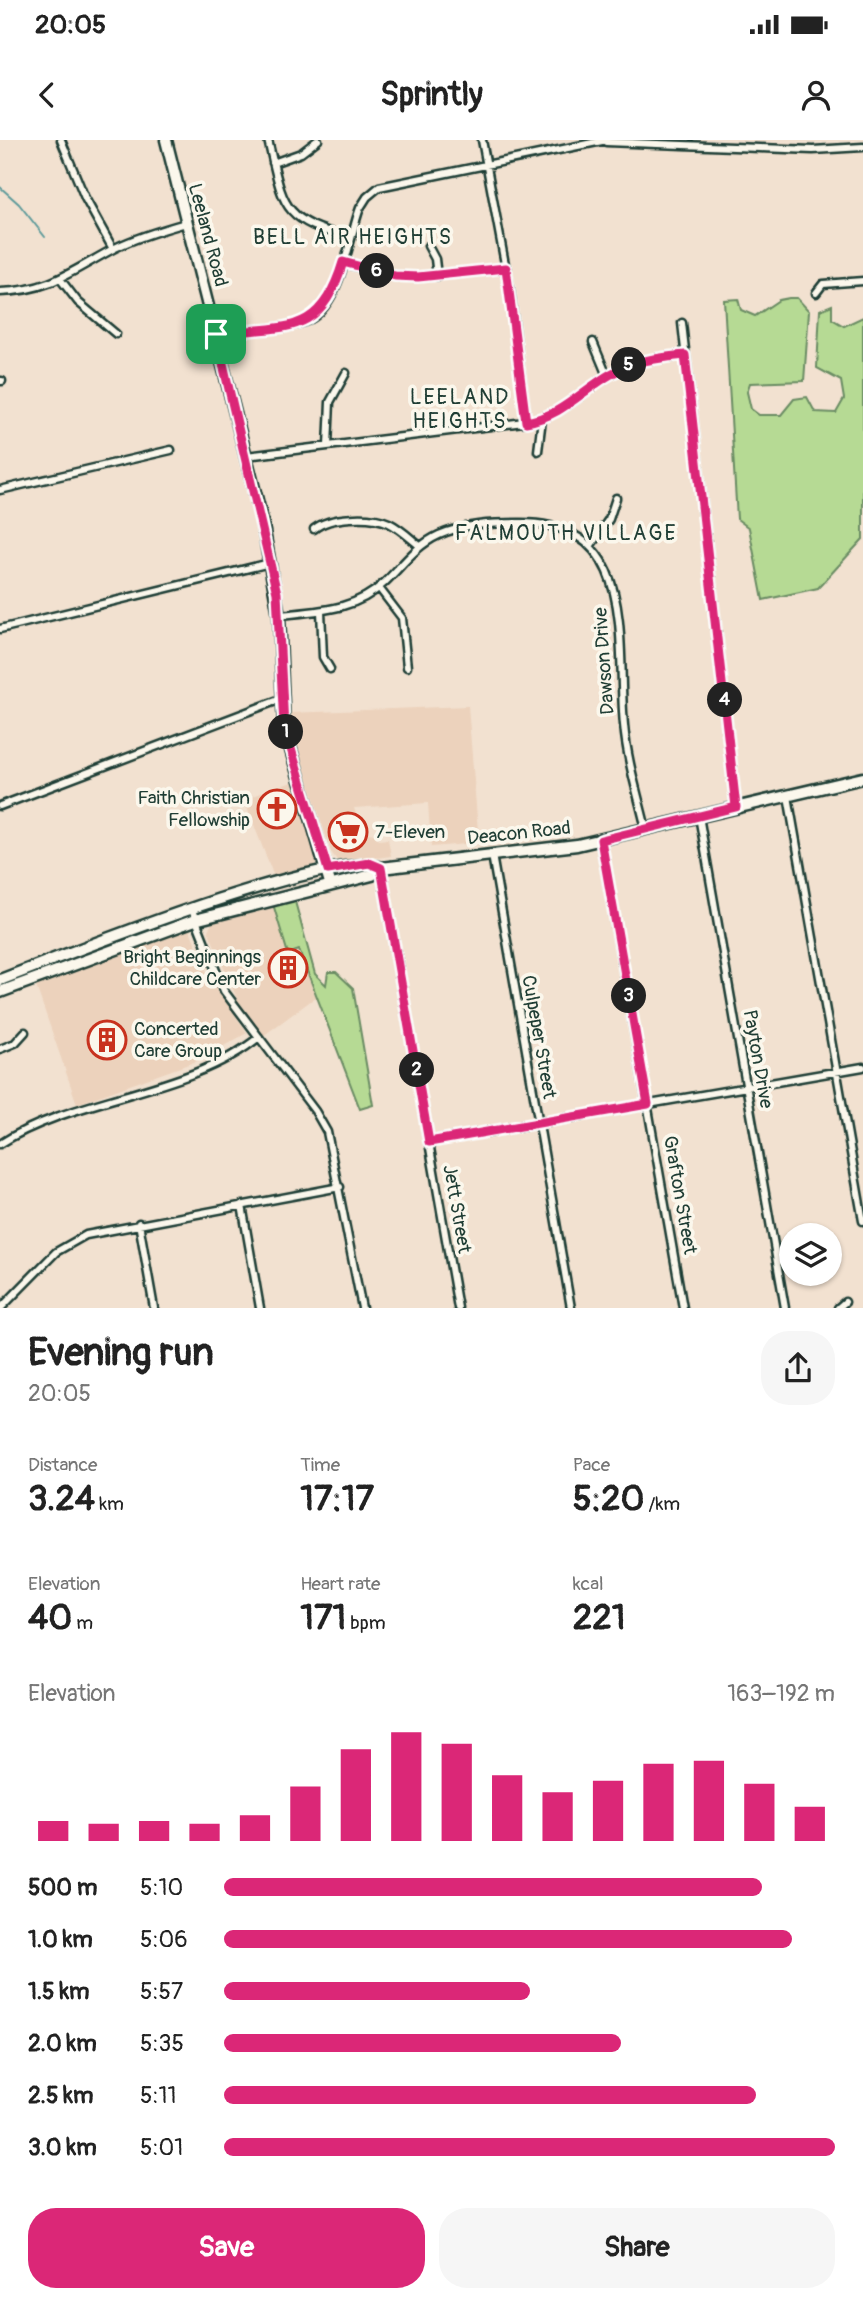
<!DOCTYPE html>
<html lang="en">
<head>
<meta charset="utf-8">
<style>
	body { margin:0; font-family:Pangolin,sans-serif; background:#f6f6f6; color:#222; height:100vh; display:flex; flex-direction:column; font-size:26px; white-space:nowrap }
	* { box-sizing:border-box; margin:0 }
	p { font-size:23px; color:#767676 }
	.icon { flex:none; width:38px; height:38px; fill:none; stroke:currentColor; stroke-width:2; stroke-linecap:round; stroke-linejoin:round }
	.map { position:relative; height:1168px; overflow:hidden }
	.details { display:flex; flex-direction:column; background:#fff; flex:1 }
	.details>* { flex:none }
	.buttons { position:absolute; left:779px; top:1083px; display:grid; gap:14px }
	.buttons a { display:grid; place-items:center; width:63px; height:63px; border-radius:50%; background:#fff; box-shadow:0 2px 5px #0004; font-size:35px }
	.pin { position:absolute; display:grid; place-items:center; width:60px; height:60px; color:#fff; margin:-30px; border-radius:14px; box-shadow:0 4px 10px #0006 }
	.km { position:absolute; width:35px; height:35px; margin:-18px; border-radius:50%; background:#222; color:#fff; font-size:19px; line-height:35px; text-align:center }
	.round { display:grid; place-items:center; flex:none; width:74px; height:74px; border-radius:28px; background:#f6f6f6 }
	.headline { display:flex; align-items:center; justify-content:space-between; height:119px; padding:0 28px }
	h1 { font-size:38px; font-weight:700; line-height:52px }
	.stats { display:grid; grid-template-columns:repeat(3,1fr); gap:10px; height:119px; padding:7px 28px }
	.stats div { display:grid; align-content:center }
	.stats b { font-size:35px; font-weight:700 }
	.stats small { font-size:19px; font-weight:400 }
	.stats p { font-size:19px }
	.chart { height:196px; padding:14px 28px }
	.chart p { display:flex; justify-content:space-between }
	.chart svg { width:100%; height:126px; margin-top:7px; stroke:#db2777; stroke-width:6 }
	.cta { display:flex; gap:14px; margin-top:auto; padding:14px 28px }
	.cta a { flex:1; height:80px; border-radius:28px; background:#db2777; color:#fff; font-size:28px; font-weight:700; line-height:80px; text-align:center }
	.cta a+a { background:#f6f6f6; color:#222 }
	ul { padding:0 28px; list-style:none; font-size:23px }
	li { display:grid; grid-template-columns:112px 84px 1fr; align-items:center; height:52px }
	li i { height:18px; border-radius:9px; background:#db2777 }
	.status { display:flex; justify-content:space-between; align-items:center; height:49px; padding:0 35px; background:#fff; direction:ltr }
	.status svg { height:19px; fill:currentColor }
	header { display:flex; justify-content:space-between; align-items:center; height:91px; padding:0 28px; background:#fff; font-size:32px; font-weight:700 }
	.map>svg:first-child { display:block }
</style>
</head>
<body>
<div class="status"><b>20:05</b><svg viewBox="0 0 49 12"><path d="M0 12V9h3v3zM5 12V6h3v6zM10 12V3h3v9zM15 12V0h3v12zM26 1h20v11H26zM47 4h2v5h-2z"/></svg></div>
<header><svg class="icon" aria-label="back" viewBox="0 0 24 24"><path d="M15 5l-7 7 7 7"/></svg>Sprintly<svg class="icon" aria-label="person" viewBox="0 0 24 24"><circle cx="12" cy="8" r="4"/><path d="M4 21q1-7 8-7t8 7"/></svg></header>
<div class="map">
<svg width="863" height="1168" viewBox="0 0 863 1168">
	<rect width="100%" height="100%" fill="#f2e1d0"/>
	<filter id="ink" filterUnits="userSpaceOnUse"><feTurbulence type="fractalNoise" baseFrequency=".0143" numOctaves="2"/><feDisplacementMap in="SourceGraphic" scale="14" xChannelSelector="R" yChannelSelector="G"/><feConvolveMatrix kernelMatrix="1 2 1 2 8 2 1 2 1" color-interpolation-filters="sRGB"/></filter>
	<g filter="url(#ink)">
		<!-- built -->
		<path fill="#ecd2bc" d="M468 566 479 703 431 707 428 663 354 668 362 692 374 694 378 700 388 699 391 716 345 722 337 720 331 712 296 607 289 573Z
			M292 642 317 722 310 729 274 737 244 659Z
			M273 764 288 813 299 810 316 857 263 896 238 861 208 790 214 780Z
			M190 790 208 835 247 893 197 921 77 964 35 843Z"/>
		<!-- green -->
		<path fill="#b6da94" stroke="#6a8c64" stroke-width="2" d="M789 158H797L809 171 804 241 750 243 747 252 751 269 759 275H781L794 259 807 257 815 272 836 273 844 259 841 241 817 228 820 170 832 165V179L844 186 863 177V399L818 448 763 460 749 388 737 379 724 160 738 159 741 170 755 176 779 160Z
			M294 758 315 834 326 845 328 832H336L353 848 373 965 360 969 299 810 288 814 273 764Z"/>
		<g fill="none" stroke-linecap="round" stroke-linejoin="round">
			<!-- stream -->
			<path stroke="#5d9a9a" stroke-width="2" d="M0 47 19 64 45 97"/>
			<defs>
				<path id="street" d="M61 0 85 58 113 109
					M268 0C284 67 280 79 350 98
					M482 0 510 151 526 282
					M606 2 813 10 863 7
					M273 23 301 13 318 0
					M428 106 435 119 437 136
					M343 123 395 136 418 137 506 128
					M61 140 78 162 116 194
					M0 152C50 151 73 130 115 108 137 97 161 90 186 83
					M816 153 823 144 863 141
					M682 183 736 667
					M216 194C244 190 277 191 304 182 341 170 348 100 360 68L367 57 379 47 607 0
					M593 202 607 236
					M0 241H2
					M328 306 330 262 346 233
					M538 311 542 279
					M246 316 532 281C565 273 583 250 611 234 635 220 659 218 685 215
					M0 350 171 310
					M314 389C330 376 371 375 389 383 401 389 411 399 420 406
					M591 405 609 379 616 358
					M379 448 402 478 407 527
					M321 471 323 517 330 529
					M279 475C317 471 355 471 384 443 402 426 415 406 439 395 464 384 492 383 518 383 640 381 616 501 624 585 627 620 638 655 646 689
					M0 489 270 423
					M788 656 863 1081
					M0 666 281 559
					M699 676 785 1168
					M601 700 683 1168
					M492 715 571 1168
					M381 728 458 1168
					M192 770 224 851 315 971 327 992 362 1168
					M0 909 15 903 25 892
					M429 1002 863 927
					M0 1004C74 956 190 954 259 897
					M242 1065 260 1168
					M139 1083 154 1168
					M1 1168 56 1112 86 1095 340 1047
					M838 1168 845 1162"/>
				<path id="secondary" d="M166 0 262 380 279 475 284 586 330 743
					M0 840C63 816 329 708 381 728L577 705 863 638
					M0 852 195 780 372 735 381 728"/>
			</defs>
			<!-- street casing -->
			<use href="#street" stroke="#1f3d34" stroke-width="11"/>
			<!-- secondary casing -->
			<use href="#secondary" stroke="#1f3d34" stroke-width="15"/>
			<!-- street -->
			<use href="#street" stroke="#fbf7ec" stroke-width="6"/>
			<!-- secondary -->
			<use href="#secondary" stroke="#fbf7ec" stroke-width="10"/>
		</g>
	</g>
	<g fill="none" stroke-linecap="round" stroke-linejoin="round" filter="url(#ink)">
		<defs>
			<path id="route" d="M343 122 395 136 418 137 506 128 526 282C562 276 581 251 611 234 635 220 659 218 685 215L736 667 601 700 648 964 429 1002 381 728 369 723 328 730 284 586 277 453 216 194C285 185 320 199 343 122Z"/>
		</defs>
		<!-- route casing -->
		<use href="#route" stroke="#fff" stroke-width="14"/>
		<!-- route -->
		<use href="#route" stroke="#db2777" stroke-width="9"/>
	</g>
	<!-- icons -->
	<defs>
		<symbol id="church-ring" viewBox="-11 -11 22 22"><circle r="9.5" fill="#fbf7ec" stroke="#c8321e" stroke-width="1.5"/><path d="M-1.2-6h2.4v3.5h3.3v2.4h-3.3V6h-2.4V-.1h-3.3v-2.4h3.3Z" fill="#c8321e"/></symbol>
		<symbol id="supermarket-ring" viewBox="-11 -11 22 22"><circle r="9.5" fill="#fbf7ec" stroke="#c8321e" stroke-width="1.5"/><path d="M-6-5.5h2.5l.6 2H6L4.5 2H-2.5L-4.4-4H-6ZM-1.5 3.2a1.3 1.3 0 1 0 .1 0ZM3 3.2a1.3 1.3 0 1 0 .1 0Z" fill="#c8321e"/></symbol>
		<symbol id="building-ring" viewBox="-11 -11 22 22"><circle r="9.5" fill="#fbf7ec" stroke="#c8321e" stroke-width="1.5"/><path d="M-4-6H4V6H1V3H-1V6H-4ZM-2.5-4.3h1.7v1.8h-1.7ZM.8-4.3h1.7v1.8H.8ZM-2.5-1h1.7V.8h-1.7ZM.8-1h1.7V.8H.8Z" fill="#c8321e"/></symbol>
	</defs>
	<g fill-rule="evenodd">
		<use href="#church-ring" x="255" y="647" width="44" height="44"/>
		<use href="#supermarket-ring" x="326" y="670" width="44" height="44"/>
		<use href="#building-ring" x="266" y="806" width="44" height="44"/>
		<use href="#building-ring" x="85" y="878" width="44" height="44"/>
	</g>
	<g text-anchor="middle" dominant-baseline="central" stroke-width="7" stroke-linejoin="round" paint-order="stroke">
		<!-- street labels -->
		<g font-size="19" fill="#1f3d34" stroke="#fbf7ec">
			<text transform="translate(208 95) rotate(75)">Leeland Road</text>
			<text transform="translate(604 521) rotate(-94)">Dawson Drive</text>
			<text transform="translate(519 693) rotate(-6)">Deacon Road</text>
			<text transform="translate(539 897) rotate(80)">Culpeper Street</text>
			<text transform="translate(758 919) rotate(80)">Payton Drive</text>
			<text transform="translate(680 1055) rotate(80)">Grafton Street</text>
			<text transform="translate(457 1069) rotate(80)">Jett Street</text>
		</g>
		<!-- poi labels -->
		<g font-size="19" fill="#1f3d34" stroke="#fbf7ec" text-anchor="end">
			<text x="250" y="658">Faith Christian<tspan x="250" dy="22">Fellowship</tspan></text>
			<text x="375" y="692" text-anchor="start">7-Eleven</text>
			<text x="261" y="817">Bright Beginnings<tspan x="261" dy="22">Childcare Center</tspan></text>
			<text x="134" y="889" text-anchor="start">Concerted<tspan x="134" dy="22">Care Group</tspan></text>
		</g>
		<!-- neighbourhood labels -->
		<g font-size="21" letter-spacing="2" fill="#1f3d34" stroke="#fbf7ec">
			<text x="353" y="97">BELL AIR HEIGHTS</text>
			<text x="460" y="257">LEELAND<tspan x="460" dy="24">HEIGHTS</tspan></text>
			<text x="566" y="393">FALMOUTH VILLAGE</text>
		</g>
	</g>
</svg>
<div class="buttons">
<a><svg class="icon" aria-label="layers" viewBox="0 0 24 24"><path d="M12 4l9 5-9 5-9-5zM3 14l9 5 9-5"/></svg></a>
</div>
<div class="pin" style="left:216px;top:194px;background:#1e9e55"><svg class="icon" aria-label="arrive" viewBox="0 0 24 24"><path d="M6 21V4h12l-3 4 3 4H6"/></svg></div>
<b class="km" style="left:286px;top:592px">1</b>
<b class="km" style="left:417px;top:930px">2</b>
<b class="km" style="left:629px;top:856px">3</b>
<b class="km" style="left:725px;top:560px">4</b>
<b class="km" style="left:629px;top:225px">5</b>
<b class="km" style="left:377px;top:131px">6</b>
</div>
<section class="details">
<div class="headline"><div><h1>Evening run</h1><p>20:05</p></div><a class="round"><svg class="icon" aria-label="share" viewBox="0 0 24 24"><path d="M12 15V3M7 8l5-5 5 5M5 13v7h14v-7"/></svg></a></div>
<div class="stats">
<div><p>Distance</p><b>3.24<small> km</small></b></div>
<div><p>Time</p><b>17:17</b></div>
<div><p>Pace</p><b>5:20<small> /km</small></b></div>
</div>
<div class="stats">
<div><p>Elevation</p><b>40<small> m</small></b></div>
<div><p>Heart rate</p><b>171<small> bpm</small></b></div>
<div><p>kcal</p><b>221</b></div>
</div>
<div class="chart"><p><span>Elevation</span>163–192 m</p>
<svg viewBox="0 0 160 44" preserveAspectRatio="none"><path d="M5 44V37M15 44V38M25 44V37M35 44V38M45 44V35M55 44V25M65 44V12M75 44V6M85 44V10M95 44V21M105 44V27M115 44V23M125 44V17M135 44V16M145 44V24M155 44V32"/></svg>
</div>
<ul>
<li><b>500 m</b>5:10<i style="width:88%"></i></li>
<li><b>1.0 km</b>5:06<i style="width:93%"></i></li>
<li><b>1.5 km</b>5:57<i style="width:50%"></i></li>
<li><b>2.0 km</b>5:35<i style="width:65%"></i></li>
<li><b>2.5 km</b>5:11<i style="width:87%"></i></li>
<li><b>3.0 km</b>5:01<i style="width:100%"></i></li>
</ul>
<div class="cta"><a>Save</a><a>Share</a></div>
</section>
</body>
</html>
